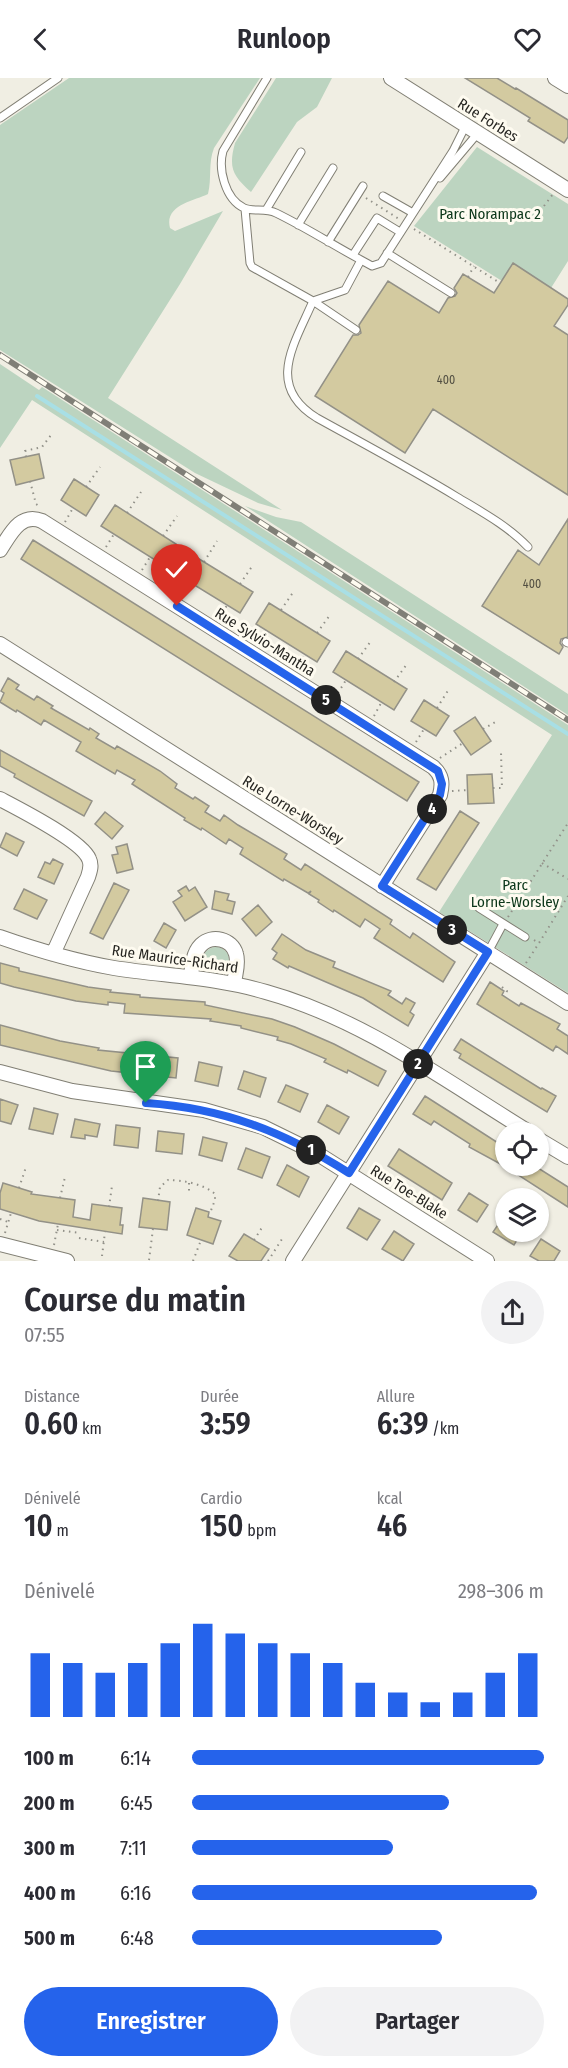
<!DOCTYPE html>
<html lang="fr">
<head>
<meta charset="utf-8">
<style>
	body { margin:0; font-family:"Fira Sans Condensed",sans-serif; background:#f2f2f3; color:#2b2b33; height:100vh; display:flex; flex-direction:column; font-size:22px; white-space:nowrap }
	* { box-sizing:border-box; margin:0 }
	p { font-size:20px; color:#7c7c81 }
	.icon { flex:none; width:33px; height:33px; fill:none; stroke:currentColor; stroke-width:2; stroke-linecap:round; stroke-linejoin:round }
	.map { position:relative; height:1183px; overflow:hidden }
	.drawer { display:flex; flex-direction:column; background:#fff; flex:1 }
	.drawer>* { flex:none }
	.fabs { position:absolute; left:495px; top:1044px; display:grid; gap:12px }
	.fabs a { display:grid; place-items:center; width:54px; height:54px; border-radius:50%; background:#fff; box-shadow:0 2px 4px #0004; font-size:30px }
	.pin { position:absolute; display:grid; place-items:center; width:51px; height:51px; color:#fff; margin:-62px -26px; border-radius:50% 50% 50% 0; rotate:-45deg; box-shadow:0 0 6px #0007 }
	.pin .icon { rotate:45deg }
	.km { position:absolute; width:30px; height:30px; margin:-15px; border-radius:50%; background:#222; color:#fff; font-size:16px; line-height:30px; text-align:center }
	.round { display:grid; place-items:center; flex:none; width:63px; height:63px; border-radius:32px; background:#f2f2f3 }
	.headline { display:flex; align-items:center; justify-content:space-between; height:102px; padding:0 24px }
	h1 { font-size:33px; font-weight:600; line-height:45px }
	.metrics { display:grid; grid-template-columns:repeat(3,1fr); gap:9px; height:102px; padding:6px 24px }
	.metrics div { display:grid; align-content:center }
	.metrics b { font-size:30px; font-weight:600 }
	.metrics small { font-size:16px; font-weight:400 }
	.metrics p { font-size:16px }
	.chart { height:168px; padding:12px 24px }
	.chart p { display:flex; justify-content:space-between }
	.chart svg { width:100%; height:108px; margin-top:6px; stroke:#2563eb; stroke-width:6 }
	.primary-button { display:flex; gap:12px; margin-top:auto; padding:12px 24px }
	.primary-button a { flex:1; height:69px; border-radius:36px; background:#2563eb; color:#fff; font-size:24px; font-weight:600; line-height:69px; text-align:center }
	.primary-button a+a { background:#f2f2f3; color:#2b2b33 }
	ul { padding:0 24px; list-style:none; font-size:20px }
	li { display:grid; grid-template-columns:96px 72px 1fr; align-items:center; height:45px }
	li i { height:15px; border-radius:8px; background:#2563eb }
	header { display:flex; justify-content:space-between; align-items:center; height:78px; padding:0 24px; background:#fff; font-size:27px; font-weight:600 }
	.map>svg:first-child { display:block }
</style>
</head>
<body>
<header><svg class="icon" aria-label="back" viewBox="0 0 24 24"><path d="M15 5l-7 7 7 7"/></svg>Runloop<svg class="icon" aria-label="heart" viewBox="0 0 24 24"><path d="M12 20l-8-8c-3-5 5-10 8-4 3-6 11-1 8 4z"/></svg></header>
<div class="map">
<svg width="568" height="1183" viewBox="0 0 568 1183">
	<rect width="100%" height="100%" fill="#f0eee3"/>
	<!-- green -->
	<path fill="#bcd4c0" d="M69 0H260L214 70C208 85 212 100 208 116 194 123 164 127 170 150L175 153 223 133 180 206 108 320 282 432 258 425 195 395 0 272V47Z
		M276 0H332L317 29 297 44 251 114C233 98 228 90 235 65Z
		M477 69 568 126V183L551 210 502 203 414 148Z
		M0 286 39 312 42 309 73 329 568 647V915L439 834 552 657 32 322 0 370Z
		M245 428 276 439 301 444 568 616V637Z
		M203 882a13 13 0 1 1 26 0a13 13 0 1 1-26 0Z"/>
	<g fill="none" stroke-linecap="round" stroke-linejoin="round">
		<!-- stream -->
		<path stroke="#a8dfe5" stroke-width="4" d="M37 318 568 656"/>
	</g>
	<!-- building -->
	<path fill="#d3caa0" stroke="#939187" stroke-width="1.5" d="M465 0H497L515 11 516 10 568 42V59L564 65 528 43 530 40Z
		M513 185 568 221V227L554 248 568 257V417L433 331 405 375 315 318 353 257H358L361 255 359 247 388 203 439 235 448 220 455 218 457 215 454 210 463 196 494 215Z
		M39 376 44 400 16 407 10 382Z
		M74 401 99 417 86 438 61 422Z
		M115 427 176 466 163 487 101 448Z
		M568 441V559L561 561 560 565 563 569 559 576 482 528 518 472 539 487Z
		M33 462 419 704 407 723 21 481Z
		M191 476 253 514 240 535 178 497Z
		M269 525 330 563 317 584 256 546Z
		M346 573 407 611 394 632 333 594Z
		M8 600 19 607 16 611 34 622 37 618 53 628 51 630 89 652 90 650 99 656 96 660 115 671 117 668 160 693 177 706 175 710 193 721 195 719 209 728 205 734 220 743 224 737 238 747 287 776 284 781 301 792 305 786 392 842 390 846 410 860 413 855 455 884 443 904 374 860 380 851 365 841 360 849 334 832 333 834 318 824 319 822 309 816 311 813 308 815 284 801 283 803 240 776 243 770 229 761 226 766 202 750 201 752 184 742 185 740 132 706 135 702 117 692 115 696 76 673 81 664 44 642 41 647 17 632 16 634 0 624 4 615 1 613Z
		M424 622 449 638 436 658 411 643Z
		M475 639 491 663 471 677 454 653Z
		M0 672 92 723 84 738 14 699 15 696 0 688Z
		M492 696 494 725 468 726 467 697Z
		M460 733 479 745 436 812 417 801Z
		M105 734 123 748 112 761 95 746Z
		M6 755 24 764 17 778 0 769Z
		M127 766 133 791 117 795 112 777 118 776 116 769Z
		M53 781 63 786 54 806 38 799 45 784 50 786Z
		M114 805 129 812 103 861 90 855Z
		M186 808 189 813 195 809 207 829 185 843 173 824 182 818 178 813Z
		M24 811 47 822 37 841 14 831Z
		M215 813 229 816 227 822 235 824 232 836 212 831Z
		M258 827 272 844 256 858 242 841Z
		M164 845 176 852 166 870 154 863Z
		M282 856 306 872 335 884 333 889 391 913 388 917 402 926 406 920 415 925 410 934 414 937 408 948 363 920 289 888 288 890 273 881 277 875 272 871Z
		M0 885 19 890V893L88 909 111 912 110 914 140 917V919L205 924V927L272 941 295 949 334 966 386 993 378 1008 348 992 347 995 324 984 326 981 291 966 277 962 278 959 241 950V948L210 943 211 941 124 935 125 926 108 924V927L76 923 14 909 0 905Z
		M490 904 504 913 502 917 519 928 521 925 560 946 557 951 568 958V976L556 968 553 973 477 926Z
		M0 947 60 963 99 970 98 972 178 980 176 1000 111 993 0 967Z
		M461 961 541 1011 542 1010 556 1018 547 1034 459 980 461 976 454 972Z
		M199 984 222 989 218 1008 195 1003Z
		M244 993 266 1000 260 1019 238 1011Z
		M286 1007 308 1016 300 1034 278 1024Z
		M425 1018 506 1070V1088H535L568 1109V1129L506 1089 469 1069 470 1066 434 1043 431 1047 413 1036Z
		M0 1021 18 1027 11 1046 0 1043Z
		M327 1027 349 1039 339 1056 318 1044Z
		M34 1030 58 1036 53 1056 29 1051Z
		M75 1041 100 1046 97 1059 85 1057V1061L71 1059Z
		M116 1047 140 1050 138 1070 114 1067Z
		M158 1053 184 1056 182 1076 156 1073Z
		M203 1059 227 1065 222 1083 199 1077Z
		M246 1070 270 1079 262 1100 238 1091Z
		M399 1071 452 1105 442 1122 388 1088Z
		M287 1087 309 1099 299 1119 277 1107Z
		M3 1105 32 1114 31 1116 75 1122 73 1139 90 1142 92 1126 122 1130 120 1147H123L122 1156 39 1143 0 1131V1115Z
		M469 1115 488 1127 477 1144 458 1132Z
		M143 1120 170 1124 167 1152 139 1149Z
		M196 1130 209 1134 208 1139 221 1143 213 1166 187 1157Z
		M359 1130 380 1142 367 1162 347 1150Z
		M506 1135V1154H522L514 1167 493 1154Z
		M394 1153 414 1166 403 1183 382 1171Z
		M244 1156 269 1171 261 1183H238L229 1178Z
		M541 1161 560 1173 554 1183H539L530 1178Z"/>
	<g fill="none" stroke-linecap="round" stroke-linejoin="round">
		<defs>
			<path id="service" d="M0 40 58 0
				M440 100 478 55
				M383 118 413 135
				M245 131 250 185 252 189 313 223 345 212 361 182C333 167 305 149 276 135 266 130 252 134 244 130 225 121 218 91 223 73L267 0
				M266 132 301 74
				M298 147 333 90
				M328 164 363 108
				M387 175 451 215
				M353 177 377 140 400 154
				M361 182 372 188 381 185 453 73 466 47
				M356 252 313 223C294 267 265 308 317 340 364 366 411 391 457 419 482 434 508 448 528 469
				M566 564 568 565
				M479 830 525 859
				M488 874 503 846"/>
			<path id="minor" d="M391 0 568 112
				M555 0 568 8
				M0 472C10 457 20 434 42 443L433 689C442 697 443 705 440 717L382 808
				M0 566 568 925
				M0 721C19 731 82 763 89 781 92 787 90 793 88 799L53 876
				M0 859C37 872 75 883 114 890 165 898 216 899 266 914 363 941 444 1002 529 1054
				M191 899C192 888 193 875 201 867 212 856 232 861 236 876 239 886 235 896 234 905
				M0 994 72 1013 204 1032 263 1049 318 1076 487 1183
				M538 1061 568 1079
				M0 1166 67 1183
				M293 1183 488 874"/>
		</defs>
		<!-- service casing -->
		<use href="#service" stroke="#817f74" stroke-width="9"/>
		<!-- minor casing -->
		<use href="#minor" stroke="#817f74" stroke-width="16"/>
		<!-- path -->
		<path stroke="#929189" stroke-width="2" stroke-dasharray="1.5 4.5" stroke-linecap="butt" d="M366 120 399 141
			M544 128 553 116
			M414 151 500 205
			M468 199 474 188
			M26 379 25 373 42 369 51 357
			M30 403 36 426 39 428
			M86 409 100 389
			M127 435 141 414
			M65 444 73 430
			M163 458 177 438
			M106 469 114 456
			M204 484 217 463
			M142 492 150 479
			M240 506 253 487
			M183 518 191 505
			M281 532 294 513
			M220 540 227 527
			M317 555 330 537
			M260 567 268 553
			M358 581 371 563
			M296 590 304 576
			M394 604 407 586
			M338 615 346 602
			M437 630 449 611
			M374 638 381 625
			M483 651 497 643
			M416 664 424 651
			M440 680 463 665
			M493 710H502L501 674
			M452 713 468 712
			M542 785 568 801
			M508 839 568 745
			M534 862 539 865 568 818
			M526 885 539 865
			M502 909 507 913 504 918
			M189 1105V1114
			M19 1110 26 1089
			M60 1120 65 1099
			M158 1123 160 1109 168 1102C182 1102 204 1106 215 1116V1122L210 1135
			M109 1129 112 1108
			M0 1141 8 1144
			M57 1152 80 1155
			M5 1155 11 1135
			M79 1160 104 1164
			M254 1162 263 1148
			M54 1167 58 1146
			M102 1178 105 1154
			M149 1182 153 1151
			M193 1183 201 1162
			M268 1183 282 1161"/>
		<!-- service -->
		<use href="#service" stroke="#fff" stroke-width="7"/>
		<!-- minor -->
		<use href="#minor" stroke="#fff" stroke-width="14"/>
		<defs>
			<path id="rail" d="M0 277 568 642"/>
		</defs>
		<!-- rail casing -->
		<use href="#rail" stroke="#807f77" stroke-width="6"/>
		<!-- rail -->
		<use href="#rail" stroke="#fefbf0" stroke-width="4" stroke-dasharray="11" stroke-linecap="butt"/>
	</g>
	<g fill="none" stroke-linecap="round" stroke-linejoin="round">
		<defs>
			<path id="route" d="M146 1025C224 1030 284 1054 349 1095L488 874 382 808 440 717 442 706 438 693 177 528"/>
		</defs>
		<!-- route casing -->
		<use href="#route" stroke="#fff" stroke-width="12"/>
		<!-- route -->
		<use href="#route" stroke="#2563eb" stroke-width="8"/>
	</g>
	<g text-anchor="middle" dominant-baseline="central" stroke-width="6" stroke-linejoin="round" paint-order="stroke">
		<!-- number labels -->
		<g font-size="12" fill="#524f42">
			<text x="446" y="302">400</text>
			<text x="532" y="506">400</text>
		</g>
		<!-- street labels -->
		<g font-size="15" fill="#272622" stroke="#fefbf0">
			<text transform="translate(488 42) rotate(32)">Rue Forbes</text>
			<text transform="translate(265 564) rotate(32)">Rue Sylvio-Mantha</text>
			<text transform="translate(293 732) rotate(32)">Rue Lorne-Worsley</text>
			<text transform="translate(175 881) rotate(8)">Rue Maurice-Richard</text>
			<text transform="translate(409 1114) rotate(32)">Rue Toe-Blake</text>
		</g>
		<!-- park labels -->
		<g font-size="15" fill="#0b3619" stroke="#fefbf0">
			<text x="490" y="136">Parc Norampac 2</text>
			<text x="515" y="807">Parc<tspan x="515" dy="17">Lorne-Worsley</tspan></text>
		</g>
	</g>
</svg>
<div class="fabs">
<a><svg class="icon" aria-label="locate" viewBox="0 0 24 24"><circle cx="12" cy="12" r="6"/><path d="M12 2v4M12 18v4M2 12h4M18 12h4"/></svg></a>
<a><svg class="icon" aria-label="layers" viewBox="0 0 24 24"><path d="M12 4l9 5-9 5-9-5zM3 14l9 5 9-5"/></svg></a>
</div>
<div class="pin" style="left:146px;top:1025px;background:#1e9e55"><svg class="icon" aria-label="arrive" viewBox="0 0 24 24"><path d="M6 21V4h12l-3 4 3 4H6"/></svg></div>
<div class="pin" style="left:177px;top:528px;background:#d93025"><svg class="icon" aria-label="check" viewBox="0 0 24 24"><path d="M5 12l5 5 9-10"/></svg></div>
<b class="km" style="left:311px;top:1072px">1</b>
<b class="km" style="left:418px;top:986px">2</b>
<b class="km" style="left:452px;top:852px">3</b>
<b class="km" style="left:432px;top:731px">4</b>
<b class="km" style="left:326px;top:622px">5</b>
</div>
<section class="drawer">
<div class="headline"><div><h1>Course du matin</h1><p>07:55</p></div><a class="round"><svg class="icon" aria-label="share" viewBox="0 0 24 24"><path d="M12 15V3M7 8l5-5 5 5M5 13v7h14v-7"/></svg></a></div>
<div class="metrics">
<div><p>Distance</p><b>0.60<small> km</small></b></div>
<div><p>Durée</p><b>3:59</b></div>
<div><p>Allure</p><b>6:39<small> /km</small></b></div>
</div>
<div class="metrics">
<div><p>Dénivelé</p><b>10<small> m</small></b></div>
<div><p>Cardio</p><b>150<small> bpm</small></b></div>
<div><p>kcal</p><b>46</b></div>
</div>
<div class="chart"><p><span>Dénivelé</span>298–306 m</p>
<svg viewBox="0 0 160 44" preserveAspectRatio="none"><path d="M5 44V18M15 44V22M25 44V26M35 44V22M45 44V14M55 44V6M65 44V10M75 44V14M85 44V18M95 44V22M105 44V30M115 44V34M125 44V38M135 44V34M145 44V26M155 44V18"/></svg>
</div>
<ul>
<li><b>100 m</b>6:14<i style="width:100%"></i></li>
<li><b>200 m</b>6:45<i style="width:73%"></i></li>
<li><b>300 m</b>7:11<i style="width:57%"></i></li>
<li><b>400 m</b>6:16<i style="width:98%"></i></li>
<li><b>500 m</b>6:48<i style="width:71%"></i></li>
</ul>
<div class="primary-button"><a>Enregistrer</a><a>Partager</a></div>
</section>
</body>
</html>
